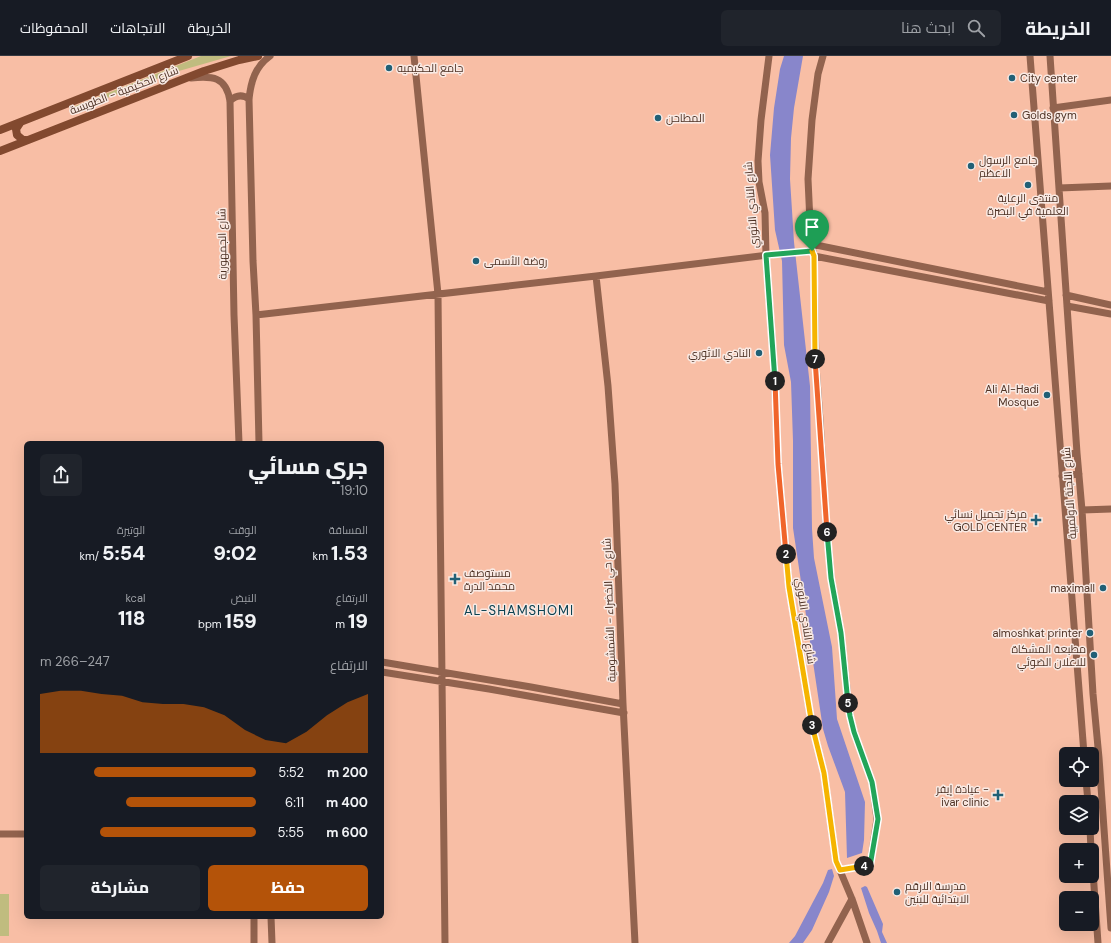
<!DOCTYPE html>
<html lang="ar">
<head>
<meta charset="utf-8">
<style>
	body { margin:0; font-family:"DM Sans",Cairo,sans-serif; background:#20242c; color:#f1f3f6; direction:rtl; height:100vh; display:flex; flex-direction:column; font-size:15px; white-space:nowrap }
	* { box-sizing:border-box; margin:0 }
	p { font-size:13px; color:#9ea1a6 }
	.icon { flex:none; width:22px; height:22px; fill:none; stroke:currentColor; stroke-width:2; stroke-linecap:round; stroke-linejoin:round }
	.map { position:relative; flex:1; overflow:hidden; direction:ltr }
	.side { position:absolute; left:24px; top:385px; width:360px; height:478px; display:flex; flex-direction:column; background:#171b24; border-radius:6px; box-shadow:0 4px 16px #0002; direction:rtl }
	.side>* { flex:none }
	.tools { position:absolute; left:1059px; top:691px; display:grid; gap:8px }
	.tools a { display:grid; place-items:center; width:40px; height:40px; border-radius:6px; background:#171b24; box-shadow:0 4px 16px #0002; font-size:20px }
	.pin { position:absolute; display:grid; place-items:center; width:34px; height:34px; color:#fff; margin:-41px -17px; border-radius:50% 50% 50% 0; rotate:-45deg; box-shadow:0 0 4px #0007 }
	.pin .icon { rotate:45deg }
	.km { position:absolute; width:20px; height:20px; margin:-10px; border-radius:50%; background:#222; color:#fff; font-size:11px; line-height:20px; text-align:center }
	.round { display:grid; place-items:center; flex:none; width:42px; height:42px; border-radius:6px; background:#20242c }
	.overview { display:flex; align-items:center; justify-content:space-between; height:68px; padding:0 16px }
	h1 { font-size:22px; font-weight:800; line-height:30px }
	.figures { display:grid; grid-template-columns:repeat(3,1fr); gap:6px; height:68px; padding:4px 16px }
	.figures div { display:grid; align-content:center }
	.figures b { font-size:20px; font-weight:800 }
	.figures small { font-size:11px; font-weight:400 }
	.figures p { font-size:11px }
	.chart { height:112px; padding:8px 16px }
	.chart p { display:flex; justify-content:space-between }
	.chart svg { width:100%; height:72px; margin-top:4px; fill:#b45309; opacity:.7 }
	.action { display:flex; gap:8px; margin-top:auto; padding:8px 16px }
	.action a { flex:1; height:46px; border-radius:6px; background:#b45309; color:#fff; font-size:16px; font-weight:800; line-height:46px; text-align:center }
	.action a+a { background:#20242c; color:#f1f3f6 }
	ul { padding:0 16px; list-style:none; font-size:13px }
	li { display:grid; grid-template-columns:64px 48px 1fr; align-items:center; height:30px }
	li i { height:10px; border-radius:5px; background:#b45309 }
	header { display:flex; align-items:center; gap:24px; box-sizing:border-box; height:56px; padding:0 20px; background:#171b24; border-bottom:1px solid #363941 }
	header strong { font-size:19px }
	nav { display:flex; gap:22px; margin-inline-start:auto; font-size:14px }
	.search { width:280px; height:36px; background:#20242c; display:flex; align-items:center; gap:10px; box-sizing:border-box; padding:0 14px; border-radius:6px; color:#9ea1a6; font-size:15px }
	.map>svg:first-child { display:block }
</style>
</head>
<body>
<header>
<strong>الخريطة</strong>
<div class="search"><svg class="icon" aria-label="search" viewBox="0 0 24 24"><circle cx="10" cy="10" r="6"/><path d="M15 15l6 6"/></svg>ابحث هنا</div>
<nav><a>الخريطة</a><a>الاتجاهات</a><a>المحفوظات</a></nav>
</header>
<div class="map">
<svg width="1111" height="887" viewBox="0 0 1111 887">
	<rect width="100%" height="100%" fill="#f8bea5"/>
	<!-- green -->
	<path fill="#c0bc7f" d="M201 0H231L172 17 71 56 69 54 70 52 75 50Z
		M0 838H9V880H0Z"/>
	<!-- water -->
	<path fill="#8886cb" d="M784 0H803L794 52 791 82 790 123 794 186 810 330 812 473 814 502 832 591 837 663 865 746 864 784 862 797 847 802 845 736 828 690 823 673 793 472V385L791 326 784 289 782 205 775 174 770 99 774 52 780 13Z
		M832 813 834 820 829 836 812 874 803 887H789L795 880 823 827 828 814Z
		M865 830 867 831 883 868 882 876 887 887H881L877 875 869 857 861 832Z"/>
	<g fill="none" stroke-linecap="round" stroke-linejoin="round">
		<!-- secondary -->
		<path stroke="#92634e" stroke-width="7" d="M414 0 438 238 440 446 445 887
			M769 0 761 64 758 105 759 126 765 157 766 199 774 310 778 408 789 531 811 664 824 717 836 805 852 843 867 887
			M823 0 818 18 812 64 808 123 811 188 814 200 816 310 820 364 826 465 831 521 841 577 850 660 854 676 872 726 877 763 870 809 840 814
			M1030 0 1084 698
			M1050 0 1077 397 1082 454 1093 638 1099 702 1111 872
			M191 22C212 20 226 20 230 45L234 259 239 387
			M230 45C236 39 242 38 249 43
			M1053 52 1111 44
			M1059 132 1111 130
			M811 188 1048 236
			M814 200 1049 245
			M596 220 608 330 615 428 623 648 635 887
			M1066 239 1111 249
			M1067 250 1111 258
			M256 259 596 220 768 199 812 195
			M259 387 256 259 253 205 249 43C251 25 255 11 270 0
			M1061 399 1077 397
			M1062 420 1079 418
			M1082 454 1111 453
			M382 606 531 631 623 648
			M382 616 489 633 624 657
			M1086 724 1088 746
			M1090 772 1091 794
			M0 778H26
			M1092 801 1098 887
			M254 861V887
			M271 861 272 887
			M828 887 852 843"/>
		<!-- primary -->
		<path stroke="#82492f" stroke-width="8" d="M20 67 16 73 17 79 23 84H26
			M0 74 188 0
			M0 95 204 15 239 4 258 0"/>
	</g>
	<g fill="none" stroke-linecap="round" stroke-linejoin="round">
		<defs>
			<path id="split-1" d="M775 325 766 199 812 195"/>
			<path id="split-2" d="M775 325 778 408 786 498"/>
			<path id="split-3" d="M786 498 789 531 812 669"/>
			<path id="split-4" d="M812 669 824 717 836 805 840 814 864 810"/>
			<path id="split-5" d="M848 647 850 660 854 676 872 726 878 763 870 810H864"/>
			<path id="split-6" d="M827 476 831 522 841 577 848 647"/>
			<path id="split-7" d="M815 303 827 476"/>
			<path id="split-8" d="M812 195 814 200 815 303"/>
		</defs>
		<!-- split-1 casing -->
		<use href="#split-1" stroke="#fff" stroke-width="8"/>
		<!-- split-2 casing -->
		<use href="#split-2" stroke="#fff" stroke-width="8"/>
		<!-- split-3 casing -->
		<use href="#split-3" stroke="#fff" stroke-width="8"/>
		<!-- split-4 casing -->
		<use href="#split-4" stroke="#fff" stroke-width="8"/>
		<!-- split-5 casing -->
		<use href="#split-5" stroke="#fff" stroke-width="8"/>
		<!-- split-6 casing -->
		<use href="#split-6" stroke="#fff" stroke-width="8"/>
		<!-- split-7 casing -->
		<use href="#split-7" stroke="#fff" stroke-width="8"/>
		<!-- split-8 casing -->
		<use href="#split-8" stroke="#fff" stroke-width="8"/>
		<!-- split-1 -->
		<use href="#split-1" stroke="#22a559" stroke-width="5"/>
		<!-- split-2 -->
		<use href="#split-2" stroke="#f0652b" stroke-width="5"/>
		<!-- split-3 -->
		<use href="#split-3" stroke="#f5b400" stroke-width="5"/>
		<!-- split-4 -->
		<use href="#split-4" stroke="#f5b400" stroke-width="5"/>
		<!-- split-5 -->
		<use href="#split-5" stroke="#22a559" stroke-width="5"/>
		<!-- split-6 -->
		<use href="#split-6" stroke="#22a559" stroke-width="5"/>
		<!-- split-7 -->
		<use href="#split-7" stroke="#f0652b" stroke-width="5"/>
		<!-- split-8 -->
		<use href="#split-8" stroke="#f5b400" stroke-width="5"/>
	</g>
	<!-- markers -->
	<g fill="#216076" stroke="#f9eae4" stroke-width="1.5">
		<circle cx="389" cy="12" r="4"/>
		<circle cx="1012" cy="22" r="4"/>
		<circle cx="1014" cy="59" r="4"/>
		<circle cx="658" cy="62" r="4"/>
		<circle cx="971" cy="110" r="4"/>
		<circle cx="1028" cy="129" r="4"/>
		<circle cx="476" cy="205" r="4"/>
		<circle cx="759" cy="297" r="4"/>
		<circle cx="1047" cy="339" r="4"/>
		<path d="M1034 458h4v4h4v4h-4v4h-4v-4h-4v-4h4z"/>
		<path d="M453 517h4v4h4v4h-4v4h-4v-4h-4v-4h4z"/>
		<circle cx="1103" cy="532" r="4"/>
		<circle cx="1090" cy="577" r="4"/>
		<circle cx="1094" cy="599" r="4"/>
		<path d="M996 733h4v4h4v4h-4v4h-4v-4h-4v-4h4z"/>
		<circle cx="897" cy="836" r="4"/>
	</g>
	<g text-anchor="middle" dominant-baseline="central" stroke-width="3" stroke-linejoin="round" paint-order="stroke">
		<!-- poi labels -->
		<g font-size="11" fill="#4e3225" stroke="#f9eae4" text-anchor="start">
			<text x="397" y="12">جامع الحكيميه</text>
			<text x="1020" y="22">City center</text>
			<text x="1022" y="59">Golds gym</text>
			<text x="666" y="62">المطاحن</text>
			<text x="979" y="104">جامع الرسول<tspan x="979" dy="13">الاعظم</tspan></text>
			<text x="1028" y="142" text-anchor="middle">منتدى الرعاية<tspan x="1028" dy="13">العلمية في البصرة</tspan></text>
			<text x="484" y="205">روضة الأسمى</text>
			<text x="751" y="297" text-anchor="end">النادي الاثوري</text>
			<text x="1039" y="333" text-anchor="end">Ali Al-Hadi<tspan x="1039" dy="13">Mosque</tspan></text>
			<text x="1027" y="458" text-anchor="end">مركز تجميل نسائي<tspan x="1027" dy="13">GOLD CENTER</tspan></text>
			<text x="464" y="517">مستوصف<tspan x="464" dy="13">محمد الدرة</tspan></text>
			<text x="1095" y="532" text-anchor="end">maximall</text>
			<text x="1082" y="577" text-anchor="end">almoshkat printer</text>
			<text x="1086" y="593" text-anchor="end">مطبعة المشكاة<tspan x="1086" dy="13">للاعلان الضوئي</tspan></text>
			<text x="989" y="733" text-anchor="end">عيادة إيفر -<tspan x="989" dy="13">ivar clinic</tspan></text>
			<text x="905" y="830">مدرسة الارقم<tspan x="905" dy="13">الابتدائية للبنين</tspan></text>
		</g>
		<!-- street labels -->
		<g font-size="11" fill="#4e3225" stroke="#f9eae4">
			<text transform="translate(124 34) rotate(-21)">شارع الحكيمية - الطويسة</text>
			<text transform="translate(751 149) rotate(-94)">شارع النادي الاثوري</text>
			<text transform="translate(222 188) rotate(-91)">شارع الجمهورية</text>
			<text transform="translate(1069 437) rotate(-94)">شارع اللجنة الاولمبية</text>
			<text transform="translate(609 554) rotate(-92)">شارع حي الخضراء - الشمشومية</text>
			<text transform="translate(806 565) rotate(82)">شارع النادي الاثوري</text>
		</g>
		<!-- quarter labels -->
		<g font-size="13" letter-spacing="1" fill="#0b4151" stroke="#f9eae4">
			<text x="519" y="554">AL-SHAMSHOMI</text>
		</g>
	</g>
</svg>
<div class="tools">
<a><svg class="icon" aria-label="locate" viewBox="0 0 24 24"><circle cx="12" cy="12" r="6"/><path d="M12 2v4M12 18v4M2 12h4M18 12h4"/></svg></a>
<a><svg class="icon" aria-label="layers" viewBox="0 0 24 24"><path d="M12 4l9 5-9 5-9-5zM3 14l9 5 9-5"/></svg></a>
<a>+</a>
<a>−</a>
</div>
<div class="pin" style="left:812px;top:195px;background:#1e9e55"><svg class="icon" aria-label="arrive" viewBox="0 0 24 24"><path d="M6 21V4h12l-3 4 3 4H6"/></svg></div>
<b class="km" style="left:775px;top:325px">1</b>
<b class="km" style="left:786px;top:498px">2</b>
<b class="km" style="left:812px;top:669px">3</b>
<b class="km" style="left:864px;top:810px">4</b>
<b class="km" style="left:848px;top:647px">5</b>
<b class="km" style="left:827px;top:476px">6</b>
<b class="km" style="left:815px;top:303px">7</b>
<section class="side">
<div class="overview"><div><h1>جري مسائي</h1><p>19:10</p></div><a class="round"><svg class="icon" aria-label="share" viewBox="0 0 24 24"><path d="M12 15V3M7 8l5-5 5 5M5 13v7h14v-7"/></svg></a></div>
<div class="figures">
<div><p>المسافة</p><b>1.53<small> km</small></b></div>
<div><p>الوقت</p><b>9:02</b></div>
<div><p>الوتيرة</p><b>5:54<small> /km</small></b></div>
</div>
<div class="figures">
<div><p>الارتفاع</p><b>19<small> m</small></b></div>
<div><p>النبض</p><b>159<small> bpm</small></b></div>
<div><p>kcal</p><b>118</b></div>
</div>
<div class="chart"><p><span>الارتفاع</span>247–266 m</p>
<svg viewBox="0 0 160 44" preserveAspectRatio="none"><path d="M0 44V8L10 6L20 6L30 8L40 9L50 13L60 14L70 14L80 16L90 21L100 30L110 36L120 38L130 31L140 21L150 13L160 8V44z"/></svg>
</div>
<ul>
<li><b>200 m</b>5:52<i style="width:75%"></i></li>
<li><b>400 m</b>6:11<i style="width:60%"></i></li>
<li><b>600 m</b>5:55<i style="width:72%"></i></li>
</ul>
<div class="action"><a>حفظ</a><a>مشاركة</a></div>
</section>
</div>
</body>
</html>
